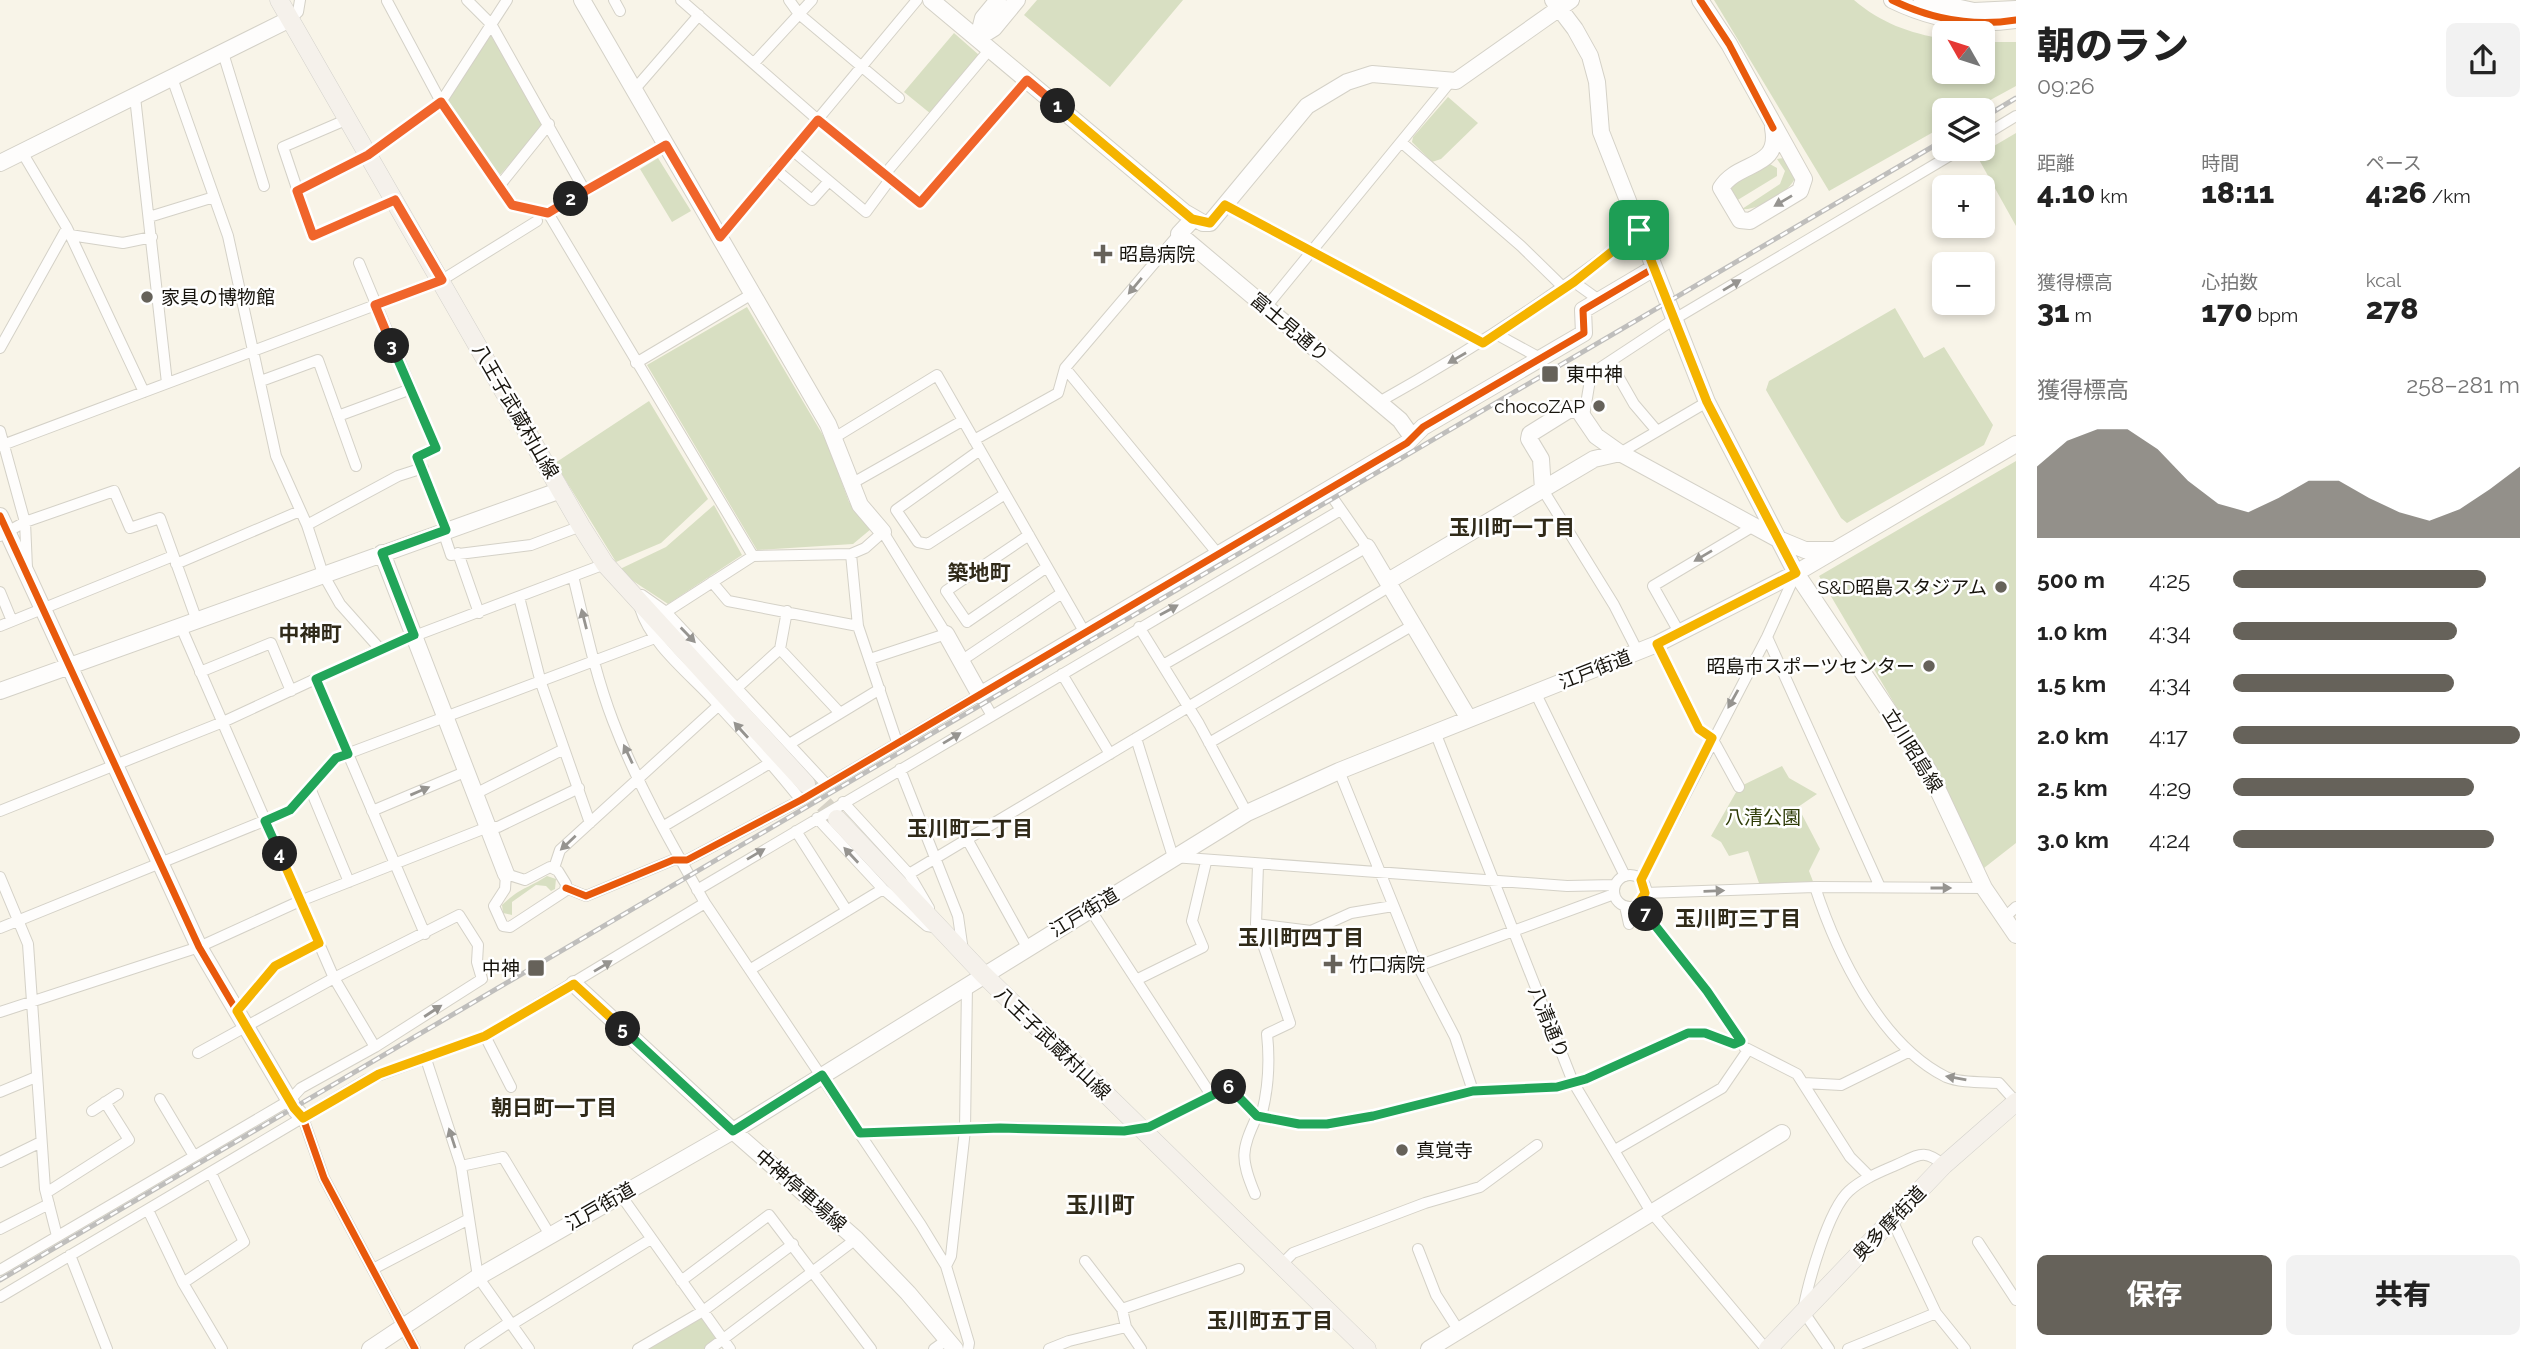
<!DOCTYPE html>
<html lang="ja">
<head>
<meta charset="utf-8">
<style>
	body { margin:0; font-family:Raleway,"Noto Sans JP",sans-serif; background:#f2f2f2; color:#222; height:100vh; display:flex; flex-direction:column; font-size:26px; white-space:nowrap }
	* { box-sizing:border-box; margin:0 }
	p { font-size:23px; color:#767676 }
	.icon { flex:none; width:38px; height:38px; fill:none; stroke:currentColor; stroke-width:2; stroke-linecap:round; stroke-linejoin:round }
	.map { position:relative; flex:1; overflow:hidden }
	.side { display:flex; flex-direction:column; background:#fff; width:525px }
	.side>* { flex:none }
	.needle { width:46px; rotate:309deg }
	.fabs { position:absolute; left:1932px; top:21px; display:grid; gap:14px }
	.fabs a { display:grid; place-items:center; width:63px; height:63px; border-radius:10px; background:#fff; box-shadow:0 4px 10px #0003; font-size:35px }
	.pin { position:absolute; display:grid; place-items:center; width:60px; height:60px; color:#fff; margin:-30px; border-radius:14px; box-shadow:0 4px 10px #0006 }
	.km { position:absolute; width:35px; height:35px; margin:-18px; border-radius:50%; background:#222; color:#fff; font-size:19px; line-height:35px; text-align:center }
	.round { display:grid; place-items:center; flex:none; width:74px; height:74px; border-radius:10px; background:#f2f2f2 }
	.head { display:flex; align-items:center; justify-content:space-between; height:119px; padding:0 21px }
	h1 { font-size:38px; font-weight:800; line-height:52px }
	.stats { display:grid; grid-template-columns:repeat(3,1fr); gap:10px; height:119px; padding:7px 21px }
	.stats div { display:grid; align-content:center }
	.stats b { font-size:30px; font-weight:800 }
	.stats small { font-size:19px; font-weight:400 }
	.stats p { font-size:19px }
	.chart { height:196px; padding:14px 21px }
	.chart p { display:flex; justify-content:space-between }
	.chart svg { width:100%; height:126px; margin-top:7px; fill:#66625a; opacity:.7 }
	.button { display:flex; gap:14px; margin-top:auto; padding:14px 21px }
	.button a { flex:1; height:80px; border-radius:10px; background:#66625a; color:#fff; font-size:28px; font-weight:800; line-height:80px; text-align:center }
	.button a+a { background:#f2f2f2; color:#222 }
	ul { padding:0 21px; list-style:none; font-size:23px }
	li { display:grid; grid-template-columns:112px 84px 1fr; align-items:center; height:52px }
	li i { height:18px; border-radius:9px; background:#66625a }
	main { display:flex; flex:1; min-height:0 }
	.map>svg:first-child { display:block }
</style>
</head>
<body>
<main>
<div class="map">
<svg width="2016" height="1349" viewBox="0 0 2016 1349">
	<rect width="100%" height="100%" fill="#f8f4e8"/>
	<!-- green -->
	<path fill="#d8dfc2" d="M1037 0H1183L1110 87 1024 15Z
		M1714 0H1854C1881 23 1909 33 1944 39V72H1983V42H2016V86L1972 110H1944V126L1829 191Z
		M954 33 979 55 931 114 904 92Z
		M490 34 545 124 499 176 446 102Z
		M1448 97 1478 123 1441 159 1432 162 1412 142 1413 137Z
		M2016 133V226L1977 156Z
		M658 158 691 211 672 222 640 169Z
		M1784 158 1796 175C1793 191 1757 211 1742 209L1780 184 1785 171 1777 159Z
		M1768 163 1777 168V176L1736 201 1731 191 1734 183Z
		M747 307 827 442 849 502 871 529 853 544 757 550 647 365Z
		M1895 308 1924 358 1944 347 1993 425 1984 445 1847 523 1841 518 1766 390 1769 381Z
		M649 401 708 499 661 543 616 562 555 463Z
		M2016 461V843L1984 868 1953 803 1819 576Z
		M714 505 742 555 668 604 624 575 620 569 666 547Z
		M1782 766 1789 778 1817 794 1798 807 1820 849 1809 871 1814 884 1760 886 1748 851 1729 856 1721 842 1711 836 1739 787Z
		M547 876 556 879 555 889 551 891 546 886 536 885 512 902V915L503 913 502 905C521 887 527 889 547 876Z
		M702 1316 720 1341 707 1349H644Z"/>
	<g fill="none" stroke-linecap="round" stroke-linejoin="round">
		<!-- primary-tunnel -->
		<path stroke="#d6d2c7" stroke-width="18" stroke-dasharray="18 9" stroke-linecap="butt" d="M806 784 837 819"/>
		<defs>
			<path id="street" d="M467 0 491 24 585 191
				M614 0 620 11
				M681 0 818 120 920 203 1027 80
				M789 0 799 14 899 98
				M387 1 441 102 512 205 548 213
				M290 19 298 12 300 0
				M223 53 264 186
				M755 62 812 0
				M172 78 228 236 276 456 307 525 323 574 340 604 380 649
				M634 90 699 15
				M135 97 167 383
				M348 119 283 147 313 236 395 200
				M1983 136 2016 116
				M1401 142 1521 246 1564 288
				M666 145 548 213 753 556
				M792 150 866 212 891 178
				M22 152 67 228 144 392
				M775 169 812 200 829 181
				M885 174 990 49
				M500 185 549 124
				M297 191 368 155 441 102 507 0
				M1225 205 1483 343
				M149 217 214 197
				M70 235 123 243 152 237
				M720 237 917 0
				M359 263 436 448 417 457 446 530
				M1574 282 1599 300
				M1266 307 1450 82
				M1496 334 1540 358
				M0 348 67 228
				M1610 362 1634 404 1657 431
				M636 363 752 294
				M1065 368 1218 554
				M261 381 318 360 356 466
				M1379 402C1471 351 1556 295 1639 230
				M338 416 411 389
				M1584 416 1590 380 1597 370 1673 320 1961 149
				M0 431 25 522 27 568
				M834 438 937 375 1085 633
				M974 440 1058 393 1065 368 1179 234
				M0 446 442 280 537 221
				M980 450 896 510 918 542 928 544 1005 494
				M1620 453 1707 402
				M851 484 962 421
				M1543 490 1614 605 1638 652
				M307 525 398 476 423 468
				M443 531 451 555 531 545 581 526
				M1029 535 946 591 967 622 1047 567
				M0 536 25 522 114 491 130 528 160 518 197 621
				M458 553 479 613
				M851 554 858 626 897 742
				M176 564 300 511
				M573 576C585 625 595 674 613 721 637 784 672 845 705 903L921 1225 946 1266 969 1343 968 1349
				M712 582 728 601 858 626
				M0 592 12 621
				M642 595 666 612 827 785
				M519 597 541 683 590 823
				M640 608C652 647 693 676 720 707 748 737 775 768 801 800
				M666 612 753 556 851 554 865 548 883 532 946 634 870 659
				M0 626 173 556
				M181 627 334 978 375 1047
				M1139 627 1199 724 1247 813
				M1679 632 1653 586 1752 527
				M1767 637 1880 887
				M1657 644 1699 729 1712 738 1739 787
				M780 649 787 611
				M961 661 1062 593
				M1163 665 1367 547 1328 491
				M200 672 271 643 291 691
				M1062 674 1110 754
				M316 679 425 934
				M738 687 780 649 840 713
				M1535 692 1625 876
				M1435 732 1573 1082 1651 1212 1766 1349
				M1136 738 1173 857 1567 886 1615 885
				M791 743 880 689
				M1209 743 1415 624
				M900 769 958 916 963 951
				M1339 771 1418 966 1455 1037 1473 1091
				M310 788 349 882
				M475 794 564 749
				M843 802 909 874 929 908
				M0 811 223 722 380 649 605 564
				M372 811 467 771
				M817 818 883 889 927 926 933 927
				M664 826 770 763
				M796 831 847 911
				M967 839 1027 947
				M550 867 558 871 566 884 565 891 510 927 503 926 494 906 505 889 506 874 525 880Z
				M554 868 560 850 719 705
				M909 874 1392 585
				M1614 891a16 16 0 1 1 32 0a16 16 0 1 1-32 0Z
				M0 877 28 944 45 1189 57 1236
				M1641 880 1767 637 1796 573
				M1815 887C1837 954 1880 1044 1946 1077 1960 1083 1984 1082 1999 1083L2016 1102
				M566 888 586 896 673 860H687L801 800 980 695 991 714
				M697 890 1339 511
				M1645 893 1815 887 1984 888
				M1638 904 1707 991 1744 1047 1797 1074 1850 1157 1870 1177
				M1625 906 1629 924
				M1090 909 1211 1095
				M2004 918 2016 907
				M1256 924 1311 931 1351 913 1393 906
				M0 928 291 810 336 758 655 638
				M1418 966 1614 894
				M751 969 883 889
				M1136 980 1203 947 1192 921 1206 862
				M237 1011 275 966 319 943
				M0 1012 199 947 300 901 488 827H498L579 788
				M485 1036 511 1087
				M425 1056 461 1166 478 1277 529 1349
				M1804 1083 1841 1085 1908 1052
				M0 1092 36 1077
				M160 1099 194 1156
				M92 1111 118 1094
				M303 1118 324 1178 415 1349
				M860 1133 1001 1127 1124 1131 1149 1127 1230 1087 1257 1116 1299 1124H1327L1373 1116 1473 1091 1557 1087 1586 1079 1688 1033H1705L1734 1044 1741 1041
				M1615 1150 1722 1088 1748 1050
				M0 1162 41 1142
				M461 1166 503 1157 550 1235
				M46 1193 129 1140 105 1102
				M620 1194 730 1349
				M1255 1194C1240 1158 1241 1151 1257 1116L1262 1113C1269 1085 1270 1062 1267 1034L1290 1023 1256 924 1258 865
				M148 1210 183 1283 222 1349
				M1892 1220 1936 1313 1965 1349
				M0 1229 49 1204
				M1978 1242 2016 1300
				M1418 1249 1436 1295 1459 1331
				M70 1255 107 1349
				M1085 1261 1122 1309 1126 1327 1141 1349
				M1281 1265 1293 1253 1425 1203 1480 1187 1537 1145
				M946 1266 951 1256 965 1130 967 984
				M373 1269 469 1219
				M0 1270 290 1100 301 1088 375 1047 482 979 477 962 478 945 459 915 334 978 198 1053
				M681 1281 769 1215 871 1349
				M183 1283 244 1242 211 1173
				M0 1297 366 1080 485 1036 705 903
				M1122 1309 1239 1269
				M511 1325 651 1239
				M470 1349 510 1322
				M638 1349 703 1311 793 1244
				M710 1349 856 1239
				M934 1349 948 1339
				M1049 1349 1069 1341 1126 1327
				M1829 1349 1803 1311C1808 1283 1828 1210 1849 1191 1862 1179 1880 1172 1896 1165 1919 1155 1923 1148 1944 1165
				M1848 1349 1936 1313"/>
			<path id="secondary" d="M582 0 828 424 860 505 883 532
				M931 0 1184 212 1203 223H1210L1307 106 1347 82 1372 74 1456 81 1571 0
				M1553 0 1575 29 1590 56 1597 82 1601 132 1707 402 1796 573 1929 771 1984 888 2016 935
				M1700 0 1729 44 1804 179 1800 191 1750 221 1740 220 1721 188C1738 160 1781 170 1773 128
				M1892 0C1931 19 1973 27 2016 20
				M1922 0 1974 11 2016 9
				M978 38 994 28 1017 0
				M978 38 983 18 998 0
				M0 163 290 19
				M1193 219 1179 234 1400 420 1412 437
				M1543 490 1541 459 1529 439 1530 434 1570 409 1579 411 1596 436 1620 453
				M0 516 199 947 294 1108 303 1118
				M1367 547 1469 719
				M382 553 506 874
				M1390 580 1594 459 1620 453 1776 538 1805 550H1832
				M946 634 980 695 1407 443 1423 427 1584 333 1583 310 1654 268
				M0 691 561 490
				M574 984 733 1131 856 1239 908 1293 955 1349
				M370 1349 478 1277 733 1131 1247 813 1339 771 1657 644 1796 573 2016 444
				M1429 1349 1782 1133"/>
			<path id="primary" d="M279 0 581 526 605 564 806 784
				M837 819 983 974 1367 1349
				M1768 1349 1944 1165 2016 1102"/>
		</defs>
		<!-- street casing -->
		<use href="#street" stroke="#d4d1c7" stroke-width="12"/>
		<!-- secondary casing -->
		<use href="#secondary" stroke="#d4d1c7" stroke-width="18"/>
		<!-- primary casing -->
		<use href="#primary" stroke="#d3d1cb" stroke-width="19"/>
		<!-- street -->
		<use href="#street" stroke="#fefdfc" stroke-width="10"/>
		<!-- secondary -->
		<use href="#secondary" stroke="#fefdfc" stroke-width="16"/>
		<!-- primary -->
		<use href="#primary" stroke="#f5f1eb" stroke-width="18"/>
		<defs>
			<path id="rail" d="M1983 118 2016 98
				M0 1280 1944 140"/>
		</defs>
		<!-- rail casing -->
		<use href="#rail" stroke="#bfbebc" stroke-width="5"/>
		<!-- rail -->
		<use href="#rail" stroke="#fff" stroke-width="2.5" stroke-dasharray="8" stroke-linecap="butt"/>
		<defs>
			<path id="cycleway" d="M1700 0 1729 44 1773 128
				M1892 0C1931 19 1973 27 2016 20
				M0 516 199 947 294 1108 303 1118 324 1178 415 1349
				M566 888 586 896 673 860H687L801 800 1407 443 1423 427 1584 333 1583 310 1654 268
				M860 1133 1001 1127 1124 1131 1149 1127 1230 1087 1257 1116 1299 1124H1327L1373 1116 1473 1091 1557 1087 1586 1079 1688 1033H1705L1734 1044 1741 1041"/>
		</defs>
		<!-- cycleway casing -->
		<use href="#cycleway" stroke="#fff" stroke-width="11"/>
		<!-- cycleway -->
		<use href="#cycleway" stroke="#e8590c" stroke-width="7"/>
	</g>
	<!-- one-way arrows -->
	<defs><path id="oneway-solid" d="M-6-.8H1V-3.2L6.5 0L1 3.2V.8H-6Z" transform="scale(1.75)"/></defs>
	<g fill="#969490">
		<use href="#oneway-solid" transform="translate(1783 201) rotate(149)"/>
		<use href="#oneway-solid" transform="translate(1732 285) rotate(-31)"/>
		<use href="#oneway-solid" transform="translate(1135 286) rotate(130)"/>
		<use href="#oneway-solid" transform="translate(1457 358) rotate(150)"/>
		<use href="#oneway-solid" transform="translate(1703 556) rotate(149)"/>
		<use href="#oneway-solid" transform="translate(1169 610) rotate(-29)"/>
		<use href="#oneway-solid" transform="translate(584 619) rotate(-104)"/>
		<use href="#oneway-solid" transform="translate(688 635) rotate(46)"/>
		<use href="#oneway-solid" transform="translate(1733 699) rotate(119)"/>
		<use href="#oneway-solid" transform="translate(741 730) rotate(-132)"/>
		<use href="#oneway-solid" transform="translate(952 738) rotate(-31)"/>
		<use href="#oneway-solid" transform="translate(628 754) rotate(-115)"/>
		<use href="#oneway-solid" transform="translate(420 791) rotate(-23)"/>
		<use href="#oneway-solid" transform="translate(568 843) rotate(137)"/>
		<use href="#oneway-solid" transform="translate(756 854) rotate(-31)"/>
		<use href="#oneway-solid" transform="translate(851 855) rotate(-133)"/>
		<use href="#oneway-solid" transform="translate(1941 888)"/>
		<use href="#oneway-solid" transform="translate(1714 891) rotate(-2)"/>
		<use href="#oneway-solid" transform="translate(603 966) rotate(-31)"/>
		<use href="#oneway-solid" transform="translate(433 1011) rotate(-33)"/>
		<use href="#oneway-solid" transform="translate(1956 1078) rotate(-170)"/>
		<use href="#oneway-solid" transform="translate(452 1138) rotate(-108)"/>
	</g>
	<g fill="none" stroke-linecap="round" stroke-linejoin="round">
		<defs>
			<path id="split-1" d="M1058 106 1192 219 1210 223 1225 205 1483 343 1574 282 1639 230"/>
			<path id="split-2" d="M571 199 666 145 720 237 818 120 920 203 1027 80 1058 106"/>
			<path id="split-3" d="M392 346 375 305 442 280 395 200 313 236 297 191 368 155 441 102 512 205 548 213 571 199"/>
			<path id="split-4" d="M280 854 265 821 290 810 336 758 348 754 316 679 414 635 382 553 446 530 417 457 436 448 392 346"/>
			<path id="split-5" d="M280 854 319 943 275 966 237 1011 294 1108 303 1118 379 1074 485 1036 574 984 623 1029"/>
			<path id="split-6" d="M623 1029 733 1131 822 1075 860 1133 1000 1128 1124 1131 1149 1127 1229 1087"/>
			<path id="split-7" d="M1229 1087 1257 1116 1299 1124H1327L1373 1116 1473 1091 1557 1087 1586 1079 1688 1033H1705L1734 1044 1741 1041 1707 991 1646 914"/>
			<path id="split-8" d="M1639 230 1707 402 1796 573 1657 644 1699 729 1712 738 1641 880 1645 893 1638 904 1646 914"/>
		</defs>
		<!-- split-1 casing -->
		<use href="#split-1" stroke="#fff" stroke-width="14"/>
		<!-- split-2 casing -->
		<use href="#split-2" stroke="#fff" stroke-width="14"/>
		<!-- split-3 casing -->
		<use href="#split-3" stroke="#fff" stroke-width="14"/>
		<!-- split-4 casing -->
		<use href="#split-4" stroke="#fff" stroke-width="14"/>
		<!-- split-5 casing -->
		<use href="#split-5" stroke="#fff" stroke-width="14"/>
		<!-- split-6 casing -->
		<use href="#split-6" stroke="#fff" stroke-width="14"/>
		<!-- split-7 casing -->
		<use href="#split-7" stroke="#fff" stroke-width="14"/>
		<!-- split-8 casing -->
		<use href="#split-8" stroke="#fff" stroke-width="14"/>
		<!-- split-1 -->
		<use href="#split-1" stroke="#f5b400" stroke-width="9"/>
		<!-- split-2 -->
		<use href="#split-2" stroke="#f0652b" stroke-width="9"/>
		<!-- split-3 -->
		<use href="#split-3" stroke="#f0652b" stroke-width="9"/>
		<!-- split-4 -->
		<use href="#split-4" stroke="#22a559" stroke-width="9"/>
		<!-- split-5 -->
		<use href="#split-5" stroke="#f5b400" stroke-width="9"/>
		<!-- split-6 -->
		<use href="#split-6" stroke="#22a559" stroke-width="9"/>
		<!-- split-7 -->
		<use href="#split-7" stroke="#22a559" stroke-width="9"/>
		<!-- split-8 -->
		<use href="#split-8" stroke="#f5b400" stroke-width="9"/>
	</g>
	<!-- markers -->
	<g fill="#66625a" stroke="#fff" stroke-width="2.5">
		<path d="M1099.5 243.5h7v7h7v7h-7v7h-7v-7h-7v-7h7z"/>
		<circle cx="147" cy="297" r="7"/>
		<rect x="1541" y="365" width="18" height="18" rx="3.5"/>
		<circle cx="1599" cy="406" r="7"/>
		<circle cx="2001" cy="587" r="7"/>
		<circle cx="1929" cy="666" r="7"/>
		<path d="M1329.5 953.5h7v7h7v7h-7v7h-7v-7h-7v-7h7z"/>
		<rect x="527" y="959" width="18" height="18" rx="3.5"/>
		<circle cx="1402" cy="1150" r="7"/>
	</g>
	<g text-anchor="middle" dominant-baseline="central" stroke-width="5" stroke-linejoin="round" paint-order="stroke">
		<!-- poi labels -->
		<g font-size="19" fill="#17140d" stroke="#fff" text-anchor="start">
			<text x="1119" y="254">昭島病院</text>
			<text x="161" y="297">家具の博物館</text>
			<text x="1566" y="374">東中神</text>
			<text x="1585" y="406" text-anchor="end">chocoZAP</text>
			<text x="1987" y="587" text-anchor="end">S&amp;D昭島スタジアム</text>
			<text x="1915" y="666" text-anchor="end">昭島市スポーツセンター</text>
			<text x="1349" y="964">竹口病院</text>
			<text x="520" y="968" text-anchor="end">中神</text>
			<text x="1416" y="1150">真覚寺</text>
		</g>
		<!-- street labels -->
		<g font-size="19" fill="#17140d" stroke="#fff">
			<text transform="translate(1290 327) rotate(40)">富士見通り</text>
			<text transform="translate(516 411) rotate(60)">八王子武蔵村山線</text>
			<text transform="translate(1595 669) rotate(-21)">江戸街道</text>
			<text transform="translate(1913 750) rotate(58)">立川昭島線</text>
			<text transform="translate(1084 912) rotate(-31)">江戸街道</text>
			<text transform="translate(1549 1022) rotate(68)">八清通り</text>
			<text transform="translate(1053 1043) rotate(44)">八王子武蔵村山線</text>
			<text transform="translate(801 1190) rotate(41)">中神停車場線</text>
			<text transform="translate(600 1206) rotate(-30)">江戸街道</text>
			<text transform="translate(1889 1223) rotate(-46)">奥多摩街道</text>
		</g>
		<!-- park labels -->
		<g font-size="19" fill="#2e3c07" stroke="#fff">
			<text x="1763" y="817">八清公園</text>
		</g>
		<!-- neighbourhood labels -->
		<g font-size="21" font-weight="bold" fill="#302a19" stroke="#fff">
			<text x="1512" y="527">玉川町一丁目</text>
			<text x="979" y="572">築地町</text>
			<text x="310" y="633">中神町</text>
			<text x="970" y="828">玉川町二丁目</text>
			<text x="1738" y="918">玉川町三丁目</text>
			<text x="1301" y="937">玉川町四丁目</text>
			<text x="554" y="1107">朝日町一丁目</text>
			<text x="1270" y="1320">玉川町五丁目</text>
		</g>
		<!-- quarter labels -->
		<g font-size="23" font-weight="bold" fill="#302a19" stroke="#fff">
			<text x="1100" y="1204">玉川町</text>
		</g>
	</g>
</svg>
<div class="fabs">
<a><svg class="needle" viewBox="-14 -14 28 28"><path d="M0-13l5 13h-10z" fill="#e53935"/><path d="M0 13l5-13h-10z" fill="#767676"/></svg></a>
<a><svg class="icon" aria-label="layers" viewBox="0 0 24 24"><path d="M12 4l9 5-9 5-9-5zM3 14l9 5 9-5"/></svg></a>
<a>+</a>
<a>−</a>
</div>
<div class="pin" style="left:1639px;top:230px;background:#1e9e55"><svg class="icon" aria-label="arrive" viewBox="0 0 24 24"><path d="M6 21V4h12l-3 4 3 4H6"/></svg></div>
<b class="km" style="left:1058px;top:106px">1</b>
<b class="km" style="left:571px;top:199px">2</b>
<b class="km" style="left:392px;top:346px">3</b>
<b class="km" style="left:280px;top:854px">4</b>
<b class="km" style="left:623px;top:1029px">5</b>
<b class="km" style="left:1229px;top:1087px">6</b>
<b class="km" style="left:1646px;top:914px">7</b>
</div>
<section class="side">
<div class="head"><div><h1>朝のラン</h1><p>09:26</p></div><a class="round"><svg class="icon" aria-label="share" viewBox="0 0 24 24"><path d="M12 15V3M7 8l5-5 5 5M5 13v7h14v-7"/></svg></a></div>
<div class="stats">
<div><p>距離</p><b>4.10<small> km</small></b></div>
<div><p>時間</p><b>18:11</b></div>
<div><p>ペース</p><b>4:26<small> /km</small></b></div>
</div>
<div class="stats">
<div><p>獲得標高</p><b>31<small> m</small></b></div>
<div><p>心拍数</p><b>170<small> bpm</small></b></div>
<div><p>kcal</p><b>278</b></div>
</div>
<div class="chart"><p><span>獲得標高</span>258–281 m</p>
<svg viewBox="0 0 160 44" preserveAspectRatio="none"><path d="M0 44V19L10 10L20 6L30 6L40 13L50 24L60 32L70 35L80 30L90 24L100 24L110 30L120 35L130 38L140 34L150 27L160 19V44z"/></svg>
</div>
<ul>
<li><b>500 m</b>4:25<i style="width:88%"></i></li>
<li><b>1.0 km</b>4:34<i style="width:78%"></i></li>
<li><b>1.5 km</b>4:34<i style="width:77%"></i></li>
<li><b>2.0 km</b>4:17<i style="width:100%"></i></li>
<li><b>2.5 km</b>4:29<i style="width:84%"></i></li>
<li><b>3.0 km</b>4:24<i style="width:91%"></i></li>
</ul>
<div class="button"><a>保存</a><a>共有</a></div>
</section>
</main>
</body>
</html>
